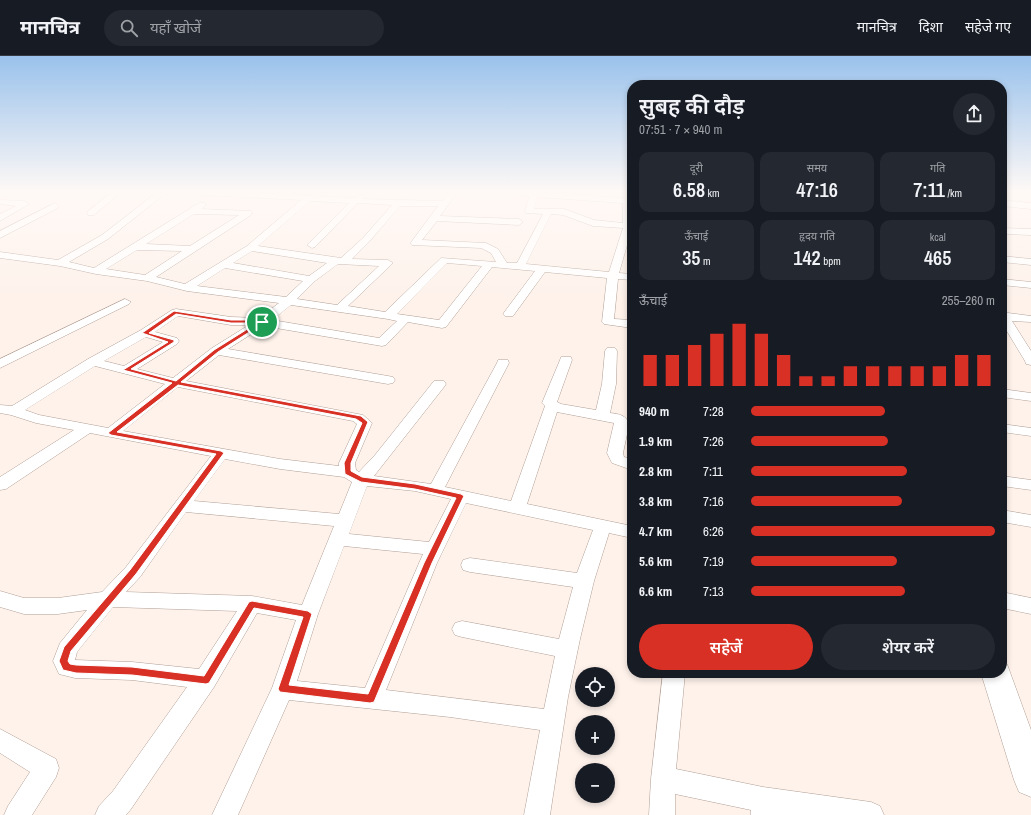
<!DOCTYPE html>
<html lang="hi">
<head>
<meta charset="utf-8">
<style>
	body { margin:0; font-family:"Archivo Narrow","Noto Sans Devanagari",sans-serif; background:#242831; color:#f1f3f6; height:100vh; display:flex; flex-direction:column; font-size:15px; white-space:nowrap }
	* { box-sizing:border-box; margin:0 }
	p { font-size:13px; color:#9ea1a6 }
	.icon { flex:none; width:22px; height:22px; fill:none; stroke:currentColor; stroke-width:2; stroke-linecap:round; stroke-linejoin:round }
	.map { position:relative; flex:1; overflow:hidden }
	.details { position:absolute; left:627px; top:24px; width:380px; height:598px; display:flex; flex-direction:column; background:#171b24; border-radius:16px; box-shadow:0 2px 6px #0003 }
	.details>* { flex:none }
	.controls { position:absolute; left:575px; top:611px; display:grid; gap:8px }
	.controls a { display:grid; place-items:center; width:40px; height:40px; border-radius:50%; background:#171b24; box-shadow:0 2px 6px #0003; font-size:20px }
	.pin { position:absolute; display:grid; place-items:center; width:34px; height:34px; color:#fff; margin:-17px; border:2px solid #fff; border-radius:50%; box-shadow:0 1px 4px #0007 }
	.round { display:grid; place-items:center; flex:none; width:42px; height:42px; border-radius:21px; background:#242831 }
	.headline { display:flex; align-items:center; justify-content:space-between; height:68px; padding:0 12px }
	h1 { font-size:22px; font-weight:600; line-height:30px }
	.stats { display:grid; grid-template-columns:repeat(3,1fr); gap:6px; height:68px; padding:4px 12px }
	.stats div { display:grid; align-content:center; border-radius:10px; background:#242831; text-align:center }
	.stats b { font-size:20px; font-weight:600 }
	.stats small { font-size:11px; font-weight:400 }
	.stats p { font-size:11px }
	.chart { height:112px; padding:8px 12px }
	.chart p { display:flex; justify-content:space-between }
	.chart svg { width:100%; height:72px; margin-top:4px; stroke:#d93025; stroke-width:6 }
	.button { display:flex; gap:8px; margin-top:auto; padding:8px 12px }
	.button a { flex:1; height:46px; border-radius:24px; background:#d93025; color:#fff; font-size:16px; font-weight:600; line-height:46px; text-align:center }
	.button a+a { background:#242831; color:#f1f3f6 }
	ul { padding:0 12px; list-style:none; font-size:13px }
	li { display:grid; grid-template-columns:64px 48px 1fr; align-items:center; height:30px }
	li i { height:10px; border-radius:5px; background:#d93025 }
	header { display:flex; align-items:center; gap:24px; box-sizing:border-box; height:56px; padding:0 20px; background:#171b24; border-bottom:1px solid #363941 }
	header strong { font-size:19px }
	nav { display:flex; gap:22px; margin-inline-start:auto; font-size:14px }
	.search { width:280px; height:36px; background:#242831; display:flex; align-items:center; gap:10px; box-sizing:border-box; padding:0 14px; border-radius:22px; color:#9ea1a6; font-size:15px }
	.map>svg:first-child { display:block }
</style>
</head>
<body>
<header>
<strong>मानचित्र</strong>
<div class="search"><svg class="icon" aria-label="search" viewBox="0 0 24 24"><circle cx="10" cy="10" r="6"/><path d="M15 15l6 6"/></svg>यहाँ खोजें</div>
<nav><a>मानचित्र</a><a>दिशा</a><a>सहेजे गए</a></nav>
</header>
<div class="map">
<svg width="1031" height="759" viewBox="0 0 1031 759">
	<rect width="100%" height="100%" fill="#fef2eb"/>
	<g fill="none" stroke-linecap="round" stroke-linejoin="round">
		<defs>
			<path id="minor" d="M111 137H120L94 159H88L87 157 88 155Z
				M156 137H166L108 183 69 206 94 212 199 147H205L206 149 202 153 251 155 252 157 251 159 156 221 185 228 247 190 301 144 203 139 199 137H258L354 142 360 139H363V143L442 145 449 137H457L440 160 519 163 523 166 519 169 437 165 422 184 486 187 498 193 507 207H517L543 158 526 157 525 155 529 140 518 139 514 137H558L632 143V172L619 217 632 218V224L618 223 614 263 632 264V272L604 268 602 266 607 222 545 216 513 260H505L503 258 535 215 492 211 446 271 442 272 408 266 386 289 382 290 264 270 228 293 388 320 393 321 395 324 393 327 388 328 219 299 186 325 363 359 372 367 355 407 356 414 359 416 375 399 434 325H444L446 328 444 331 374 420 431 428 497 307 498 304H508L509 307 445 431 511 445 545 350 542 347 560 304 561 301H571L572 304 557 346 561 348 596 354 602 328 605 295 607 292H615L617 295 616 328 610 357C619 358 627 359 629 369L623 397 624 401 632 403V414L612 407 607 397 614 367 557 356 527 448 632 470V482L609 477 594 525 580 583 568 641 550 759H524L540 674 450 661 289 644 238 759H212L272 632 296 564 257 557 214 631 131 753 126 759H95L99 750 113 735 187 631 132 624 75 622 59 618 53 605 60 587 87 554 58 558H24L0 551V535L24 542H58L102 536 126 511 211 400 90 377 6 433 0 434V421L74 374 36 367 11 359 0 357V349L12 350 88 303 141 274 172 254 176 253 231 261 259 262 279 247 187 235 147 225 96 218 60 210 0 202V196L58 204 102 179ZM537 141 623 147V167L594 164 564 153H534ZM310 145 349 147 307 189 312 192 315 191 358 147 392 149 363 182 341 202 258 190ZM400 150H438L412 185 410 187 412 189 481 192 491 197 496 206 441 202 385 256 348 250 393 207 388 204 352 203 369 186ZM194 158 239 159 190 190 146 188ZM551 158 563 159 593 170 623 172 609 216 526 208ZM137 194 182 195 145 219 106 213ZM252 195 327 207 309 220 233 207ZM447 207 482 210 439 264 397 258ZM338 208 379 210 337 249 297 243 315 225ZM225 212 303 225 286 241 197 230ZM291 249 388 263 397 265 379 282 272 264ZM178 260 231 269H249L212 292 173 322 137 313 177 288 179 285 177 282 155 276ZM146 281 163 286 124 310 104 305ZM95 310 165 328 108 372 39 359 25 354ZM178 331 353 365 357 368 339 407V410L280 403 123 375ZM225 403 280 413 344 421 352 426 339 458 194 445ZM367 430 415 435 451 443 429 486 349 478ZM466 447 593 474 577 517 470 502 463 504 461 509 463 514 470 516 573 531 559 583 462 565 455 567 452 573 455 579 462 581 555 600 544 653 386 634 437 507ZM186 456 334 470 302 549 252 540 126 536 140 521ZM344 490 423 498 365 632 297 625 318 558ZM113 551 237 555 199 613 132 606 75 604 77 596Z
				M0 144 25 145 29 148 0 165V158L16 150 0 148Z
				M1002 144 1031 147V153L1002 150Z
				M55 147 59 150 58 152 0 182V175Z
				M1002 172 1031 173V179L1002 178Z
				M1002 200 1031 203V209L1002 206Z
				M1002 223 1031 226V232L1002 229Z
				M125 243 131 246 129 248 0 312V303Z
				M1002 254 1006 255 1008 257 1031 260V266L1012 265 1031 295V309L1026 308 1025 305 1002 267Z
				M1002 333 1031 337V345L1002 341Z
				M1002 368 1031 372V380L1002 376Z
				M1002 420 1031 424V434L1002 430Z
				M1002 454 1031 459V471L1002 466Z
				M1002 536 1031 542V558L1002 552Z
				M663 617H685L676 713 763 731 871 746 880 750 884 759H751V754L675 738V759H649L651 723Z
				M0 673 56 703 59 712 56 721 32 759H4L8 750 30 716 0 697Z"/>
			<path id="secondary" d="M1002 606 1007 608 1031 674V741L1019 736 1014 724 981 617H1002Z"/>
		</defs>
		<!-- minor casing -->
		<use href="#minor" stroke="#b19f95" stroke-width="1"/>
		<!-- secondary casing -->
		<use href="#secondary" stroke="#b19f95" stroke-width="1"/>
		<!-- minor -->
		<use href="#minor" fill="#fff" fill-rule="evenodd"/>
		<!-- secondary -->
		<use href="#secondary" fill="#fff" fill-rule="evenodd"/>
	</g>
	<!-- sky -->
	<linearGradient id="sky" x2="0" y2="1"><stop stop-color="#9ac2ec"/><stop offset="0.56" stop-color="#fff9f6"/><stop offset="1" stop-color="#fff9f6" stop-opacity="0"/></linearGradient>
	<rect width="1031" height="244" fill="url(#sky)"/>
	<!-- route -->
	<path fill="#d93025" stroke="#fff" fill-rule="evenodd" d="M174 255 231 264H262L265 266 218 296 181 326 361 360 368 366 351 407V415L362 421 415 428 461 438 464 440 432 507 374 646 370 647 280 636 278 633 303 561 254 552 209 627 206 628 132 619 76 617 63 614 59 605 64 591 130 514 216 398 111 379 108 377 172 327 123 314 168 286 142 277ZM176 258 231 267H257L214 294 176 325 131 313 174 286V284L149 277ZM178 329 356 363 362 367 344 407 345 418 361 426 415 433 456 442 424 507 368 638 289 629 312 558 308 555 252 545 249 546 204 620 132 611 76 609 70 608 68 605 71 595 136 518 224 397 221 395 117 376Z"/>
</svg>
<div class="controls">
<a><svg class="icon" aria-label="locate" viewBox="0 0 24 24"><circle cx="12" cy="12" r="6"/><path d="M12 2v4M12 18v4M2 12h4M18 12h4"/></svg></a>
<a>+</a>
<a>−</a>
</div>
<div class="pin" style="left:262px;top:266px;background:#1e9e55"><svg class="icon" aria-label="arrive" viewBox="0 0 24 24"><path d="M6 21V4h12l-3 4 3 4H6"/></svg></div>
<section class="details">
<div class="headline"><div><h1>सुबह की दौड़</h1><p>07:51 · 7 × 940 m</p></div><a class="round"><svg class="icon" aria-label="share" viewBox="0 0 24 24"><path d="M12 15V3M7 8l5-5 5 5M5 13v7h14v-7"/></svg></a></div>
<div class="stats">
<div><p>दूरी</p><b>6.58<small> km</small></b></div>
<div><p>समय</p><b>47:16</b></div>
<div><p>गति</p><b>7:11<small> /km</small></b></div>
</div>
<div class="stats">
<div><p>ऊँचाई</p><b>35<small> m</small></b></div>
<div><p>हृदय गति</p><b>142<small> bpm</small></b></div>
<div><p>kcal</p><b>465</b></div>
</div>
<div class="chart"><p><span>ऊँचाई</span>255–260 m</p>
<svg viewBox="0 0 160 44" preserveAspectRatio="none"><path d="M5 44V25M15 44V25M25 44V19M35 44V12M45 44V6M55 44V12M65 44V25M75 44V38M85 44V38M95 44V32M105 44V32M115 44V32M125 44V32M135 44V32M145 44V25M155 44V25"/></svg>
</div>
<ul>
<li><b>940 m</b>7:28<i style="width:55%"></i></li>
<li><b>1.9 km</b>7:26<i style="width:56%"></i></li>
<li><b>2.8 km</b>7:11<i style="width:64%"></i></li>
<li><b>3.8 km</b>7:16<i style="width:62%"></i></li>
<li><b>4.7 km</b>6:26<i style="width:100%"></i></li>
<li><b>5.6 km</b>7:19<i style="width:60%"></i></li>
<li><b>6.6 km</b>7:13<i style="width:63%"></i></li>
</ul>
<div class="button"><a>सहेजें</a><a>शेयर करें</a></div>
</section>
</div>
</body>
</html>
